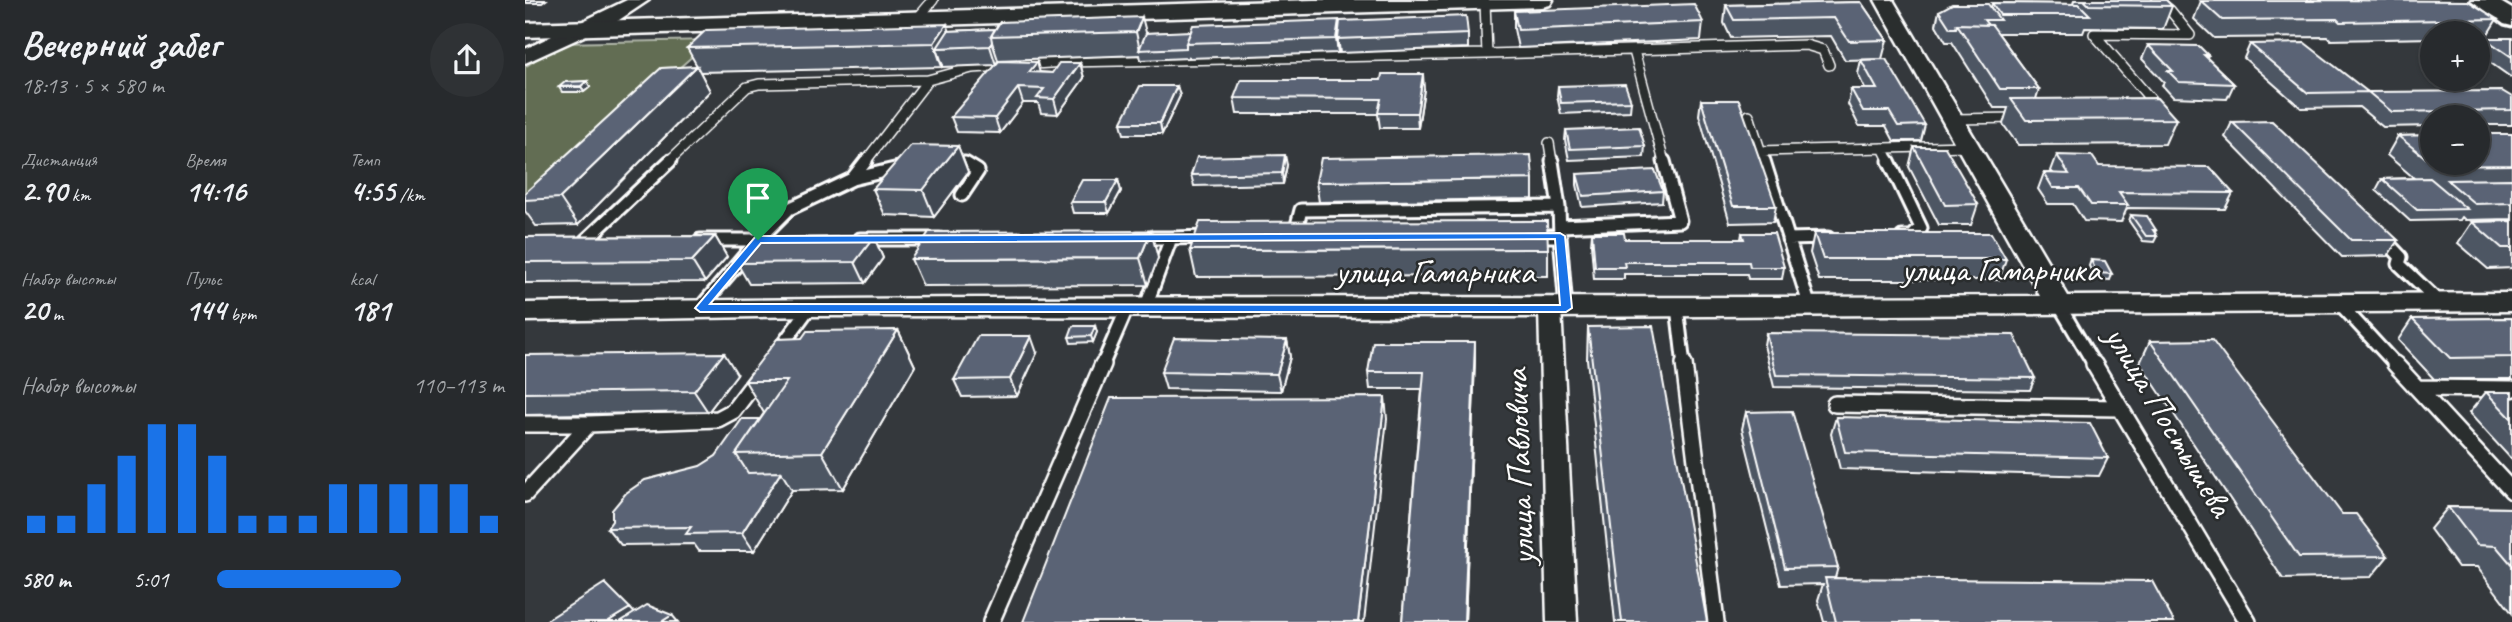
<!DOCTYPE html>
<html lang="ru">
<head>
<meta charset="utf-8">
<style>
	body { margin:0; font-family:Caveat,sans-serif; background:#2f3235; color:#f1f3f6; height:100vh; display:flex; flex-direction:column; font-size:26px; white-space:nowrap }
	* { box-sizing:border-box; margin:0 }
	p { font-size:23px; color:#a4a7aa }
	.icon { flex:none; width:38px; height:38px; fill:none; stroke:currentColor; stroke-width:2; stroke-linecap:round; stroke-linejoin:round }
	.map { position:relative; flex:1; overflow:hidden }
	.panel { display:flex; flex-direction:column; background:#272a2d; width:525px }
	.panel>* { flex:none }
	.controls { position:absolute; left:1895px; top:21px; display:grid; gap:14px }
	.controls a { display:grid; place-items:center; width:70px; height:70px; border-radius:50%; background:#272a2d; box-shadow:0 2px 5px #0004,0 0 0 2px #434649; font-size:35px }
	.pin { position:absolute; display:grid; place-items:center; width:60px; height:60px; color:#fff; margin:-72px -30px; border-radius:50% 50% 50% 0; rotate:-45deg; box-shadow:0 0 7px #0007 }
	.pin .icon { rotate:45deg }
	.round { display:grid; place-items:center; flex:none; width:74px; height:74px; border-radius:37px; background:#2f3235 }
	.headline { display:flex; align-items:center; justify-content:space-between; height:119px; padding:0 21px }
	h1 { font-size:38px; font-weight:600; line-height:52px }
	.figures { display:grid; grid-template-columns:repeat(3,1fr); gap:10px; height:119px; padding:7px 21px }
	.figures div { display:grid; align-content:center }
	.figures b { font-size:30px; font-weight:600 }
	.figures small { font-size:19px; font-weight:400 }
	.figures p { font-size:19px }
	.chart { height:196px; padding:14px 21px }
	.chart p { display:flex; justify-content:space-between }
	.chart svg { width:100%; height:126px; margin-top:7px; stroke:#1a73e8; stroke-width:6 }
	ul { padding:0 21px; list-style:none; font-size:23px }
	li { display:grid; grid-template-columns:112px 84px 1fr; align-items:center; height:52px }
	li i { height:18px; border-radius:9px; background:#1a73e8 }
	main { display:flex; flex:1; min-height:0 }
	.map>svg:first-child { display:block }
</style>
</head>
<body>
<main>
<section class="panel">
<div class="headline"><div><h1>Вечерний забег</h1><p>18:13 · 5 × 580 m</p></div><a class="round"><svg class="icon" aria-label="share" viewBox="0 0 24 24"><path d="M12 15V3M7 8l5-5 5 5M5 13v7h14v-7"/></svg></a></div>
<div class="figures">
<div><p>Дистанция</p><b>2.90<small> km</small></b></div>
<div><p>Время</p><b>14:16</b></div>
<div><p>Темп</p><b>4:55<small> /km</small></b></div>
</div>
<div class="figures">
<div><p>Набор высоты</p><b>20<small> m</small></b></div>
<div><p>Пульс</p><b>144<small> bpm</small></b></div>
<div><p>kcal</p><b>181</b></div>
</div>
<div class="chart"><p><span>Набор высоты</span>110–113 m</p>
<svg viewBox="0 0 160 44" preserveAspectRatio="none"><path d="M5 44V38M15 44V38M25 44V27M35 44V17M45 44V6M55 44V6M65 44V17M75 44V38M85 44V38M95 44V38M105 44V27M115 44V27M125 44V27M135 44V27M145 44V27M155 44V38"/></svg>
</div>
<ul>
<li><b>580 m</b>5:01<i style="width:64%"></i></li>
</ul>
</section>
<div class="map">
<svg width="1987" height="622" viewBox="0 0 1987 622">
	<rect width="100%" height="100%" fill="#34383c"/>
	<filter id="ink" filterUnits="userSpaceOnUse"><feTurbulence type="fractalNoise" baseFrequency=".0143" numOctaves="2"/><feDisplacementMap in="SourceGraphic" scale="14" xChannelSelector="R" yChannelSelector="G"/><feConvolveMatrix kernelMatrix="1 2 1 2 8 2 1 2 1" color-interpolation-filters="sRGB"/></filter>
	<g filter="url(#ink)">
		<!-- green -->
		<path fill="#626d53" stroke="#b0b6a9" stroke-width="2" d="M186 40 0 203V67L35 43Z"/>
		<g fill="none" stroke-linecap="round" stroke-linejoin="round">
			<defs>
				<path id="service-far2" d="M392 19 408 0
					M1109 51 1139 162
					M962 54 1281 45 1298 50 1304 65
					M1627 112 1629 103 1569 34 1665 35 1645 10 1632 0
					M1224 115 1239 162
					M1428 119 1494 118
					M1024 143 1027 162
					M1358 148 1365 162
					M1236 151 1443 146
					M143 162 222 87 234 84 403 80 447 68 540 62 962 54 960 2
					M340 162 403 80"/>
				<path id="service-far1" d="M1027 161 1034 207
					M1239 161 1285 307
					M1364 161 1396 228 1387 237H1377
					M424 164 440 163 453 171 437 195
					M327 179 378 167
					M1035 226 1155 221 1139 161
					M1007 236H1035L1041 308
					M769 237 776 210 1034 207 1035 236
					M612 238H646L621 306
					M646 238 685 237
					M1858 238 1876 257 1874 264 1914 302
					M335 239H415
					M1263 239 1303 238
					M175 240H233L175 308
					M233 240 264 209 327 179 341 161
					M60 241 145 161
					M1814 303 1872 366
					M1534 305 1570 366
					M1152 307 1159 366
					M252 352 285 307
					M577 366 603 306"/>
				<path id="service" d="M1159 364 1191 622
					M1569 364 1723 622
					M1870 364 1987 491
					M1892 388 1987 389
					M1310 404 1595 408
					M0 424H64
					M0 494 64 424 193 419 208 411 233 378
					M466 622 578 364"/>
				<path id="minor" d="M1025 301 1033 303 1036 308 1052 622H1022L1014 308 1017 303Z"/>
				<path id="tertiary" d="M102 0H124L94 20 0 63V49Z
					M1350 0H1368L1543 296 1987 293V311L1025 317 285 316 0 321V303C505 294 1010 299 1515 296Z"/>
				<path id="secondary" d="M789 0H1028L1025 5 1017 7 0 37V23Z
					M1946 0H1972L1987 9V26L1979 24Z"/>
			</defs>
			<!-- service-far2 casing -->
			<use href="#service-far2" stroke="#fff" stroke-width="12"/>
			<!-- service-far1 casing -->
			<use href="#service-far1" stroke="#fff" stroke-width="17"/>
			<!-- service casing -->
			<use href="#service" stroke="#fff" stroke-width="20"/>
			<!-- minor casing -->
			<use href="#minor" stroke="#fff" stroke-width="5"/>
			<!-- tertiary casing -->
			<use href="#tertiary" stroke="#fff" stroke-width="5"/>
			<!-- secondary casing -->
			<use href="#secondary" stroke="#fff" stroke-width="5"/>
			<!-- service-far2 -->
			<use href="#service-far2" stroke="#2a2d2e" stroke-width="9"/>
			<!-- service-far1 -->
			<use href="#service-far1" stroke="#2a2d2e" stroke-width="11"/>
			<!-- service -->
			<use href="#service" stroke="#2a2d2e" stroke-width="15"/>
			<!-- minor -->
			<use href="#minor" fill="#2a2d2e" fill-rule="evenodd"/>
			<!-- tertiary -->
			<use href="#tertiary" fill="#2a2d2e" fill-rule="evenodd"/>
			<!-- secondary -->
			<use href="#secondary" fill="#2a2d2e" fill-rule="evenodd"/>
		</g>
		<!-- wall -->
		<path fill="#4d5664" stroke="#fff" stroke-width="2" d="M0 0H21L17 3H0Z
			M1549 0H1641L1647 6 1638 29 1560 28 1558 33H1473L1514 89 1511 99 1651 119 1640 144 1493 145 1478 124 1483 108H1469L1427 42H1421L1411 25 1414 11 1466 8 1467 3 1548 4Z
			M1782 0H1832L1972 19 1961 37H1953V33H1908V38L1806 40 1803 37 1689 38 1669 19 1676 1H1781Z
			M1336 2 1362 40 1357 59 1320 60 1306 36 1206 38 1199 23 1201 5Z
			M989 11 1178 22 1176 40 993 48 989 29Z
			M475 22 621 33 814 27 943 34V48L815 53 814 45 813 53 664 58V56L663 58 616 60 615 55 473 60 471 65 418 67V66L417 67 175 72 185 91 53 225 11 226 0 211V193L172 66 162 48 425 31 470 29Z
			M1959 38H1987V78L1953 54V48Z
			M1725 44 1843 92 1987 97V125H1953V117H1908V126L1858 127 1834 107 1776 108 1719 58Z
			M1623 45 1683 55 1682 58 1709 84 1702 99 1648 97 1637 85 1639 82 1617 59Z
			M1336 60 1400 125 1396 141H1369L1361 126H1334L1323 104 1326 89H1340L1333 74Z
			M555 63 559 78 533 114 516 113 513 103H498L475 133 432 132 426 117 515 72 527 73Z
			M652 86 655 96 637 134H599L596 123Z
			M1033 86 1106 101 1105 111 1036 114 1032 96Z
			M34 87H65L59 92H37Z
			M899 89 893 128H855L853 114H712L709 98Z
			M1176 100 1251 206 1248 222 1205 223 1174 115Z
			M1707 122 1873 240 1863 256 1817 257 1700 137Z
			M1041 130 1120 146 1119 157 1044 160 1040 140Z
			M1987 134V219L1940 220 1937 217 1935 220 1885 221 1851 190 1857 179 1889 178 1862 155 1873 136Z
			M433 146 443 172 409 217 360 215 348 189Z
			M1389 147 1453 204 1446 225H1414L1384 167Z
			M1532 155 1574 166 1708 193 1700 209 1602 208 1596 222 1559 221 1548 204H1523L1513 189 1519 173H1528L1526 171Z
			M762 165 758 184 669 186 666 175Z
			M1052 174 1138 191 1137 202 1057 207 1052 185Z
			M1008 179V199L794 202 791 182Z
			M593 180 596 191 584 213H548L545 202Z
			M1606 215 1631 230 1630 233 1632 236 1629 242 1618 241 1604 221Z
			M1987 221V268L1963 269 1933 243 1947 222Z
			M1067 233 1100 239H1216L1217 233 1259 267 1257 279H1223L1222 274H1099V279H1069L1066 244Z
			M1289 233 1481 259 1474 280H1294L1285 253Z
			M190 236 202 257 180 282 0 283V237Z
			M349 237 358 258 340 283 224 284 212 263Z
			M1023 249V276L671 277 665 250Z
			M633 258 623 285 398 286 386 259Z
			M1566 260 1587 274 1585 280 1570 279 1564 266Z
			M1987 318V379H1909L1873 340 1887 319Z
			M570 326 572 332 568 342 546 343 544 337Z
			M1063 327 1182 622H1090L1062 359Z
			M373 330 390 366 318 489 267 490 229 551H174L169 544 96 545 82 528 191 456 235 419 239 413 220 381 277 338Z
			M1241 333 1510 378 1505 390 1249 387 1239 345Z
			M762 340 765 357 756 391 641 389 636 372Z
			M1625 341 1863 556 1846 577 1758 579 1615 363Z
			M512 353 492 396 437 397 429 380Z
			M0 355 212 374 183 412 0 415Z
			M950 359 940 622H877L897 389H845L843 372Z
			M1961 392H1987V460L1944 413Z
			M1221 412 1313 567 1310 578 1649 622H1299L1293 600 1298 584 1256 585 1217 429Z
			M1311 417 1583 458 1574 476 1315 469 1306 434Z
			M1923 507 1987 508V613L1952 567H1933L1905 529Z"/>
		<!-- shaded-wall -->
		<path fill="#3f4651" stroke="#fff" stroke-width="2" d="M617 17 623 40 615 50 611 32Z
			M814 20 815 34 813 39V53L811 39Z
			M422 24 431 47 412 48 418 66 417 67 409 43Z
			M467 42 473 60 471 65 465 46Z
			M512 62 516 77 504 72Z
			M555 63 559 78 533 114 529 99Z
			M172 66 185 91 53 225 35 198Z
			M898 74 899 89 893 128 892 113Z
			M62 81 65 87 59 92 56 86Z
			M652 86 655 96 637 134 635 123Z
			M493 88 498 103 475 133 470 118Z
			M433 146 443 172 409 217 398 190Z
			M760 155 762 165 758 184 757 173Z
			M593 180 596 191 584 213 581 202Z
			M626 231 633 258 623 285 615 258Z
			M190 236 202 257 180 282 167 261Z
			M349 237 358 258 340 283 330 262Z
			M570 326 572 332 568 342 566 336Z
			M373 330 390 366 318 489 297 452Z
			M506 336 512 353 492 396 485 379Z
			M762 340 765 357 756 391 752 374Z
			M950 342V359L940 622H939Z
			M199 353 212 374 183 412 169 391Z
			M860 397 862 419 839 622H833Z
			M256 472 267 490 229 551 217 533Z
			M105 608 115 619 111 622H82Z
			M147 615 153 622H136Z"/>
		<!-- building -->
		<path fill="#5a6474" stroke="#fff" stroke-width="2" d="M1559 0H1641L1647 6 1564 5Z
			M1787 0 1943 1 1972 19 1815 22 1812 19 1697 20 1676 1H1788Z
			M1336 2 1362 40 1324 41 1309 18 1209 20 1201 5Z
			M1467 3 1554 4 1565 15H1475Z
			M1169 4 1178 22 993 30 989 11Z
			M1427 4H1463L1475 20H1459L1463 25 1432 24 1431 28H1425L1414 11Z
			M941 16 943 34 813 39 815 21Z
			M617 17 611 32 466 36 475 22Z
			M814 20 811 39 661 43 668 25Z
			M422 24 409 43 162 48 181 30Z
			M1432 24 1467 25 1514 89H1475Z
			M470 29 466 36 467 42 465 46 412 48 423 31Z
			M666 31 661 43V48L614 50 621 33Z
			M1959 38H1987V57Z
			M1780 43 1843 92 1977 91 1987 97V110L1867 112 1843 92 1783 93 1725 44Z
			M1623 45 1674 46 1683 55H1679L1709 84 1654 82 1643 71H1648Z
			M1361 59 1400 125 1373 126 1364 111H1338L1326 89H1352L1336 60Z
			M474 61 512 62 504 72 527 73 534 63H555L529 99 512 98 519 89 493 88 470 118 426 117Z
			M172 66 35 198 0 200V193L136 68Z
			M857 74H898L892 113H853L856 99 709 98 716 80H856Z
			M62 81 56 86 34 87 40 82Z
			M1100 84 1106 101 1036 103 1033 86Z
			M615 86H652L635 123H596Z
			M1632 98 1651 119 1501 120 1486 99Z
			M1176 100H1214L1251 206H1208Z
			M1747 121 1873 240H1826L1707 122Z
			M1114 127 1120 146 1045 149 1041 130Z
			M1953 134H1987V165L1911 166 1873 136 1908 135V163H1953Z
			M386 145 433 146 398 190 348 189Z
			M1389 147H1420L1453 204 1420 205Z
			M760 155 757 173 666 175 672 157Z
			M1006 155 1008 179 791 182 796 158Z
			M1532 155 1567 156 1574 166 1685 167 1708 193 1594 192 1603 205H1566L1554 188H1528L1519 173 1544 174Z
			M1130 170 1138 191 1058 196 1052 174Z
			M1905 178 1942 209 1892 210 1857 179Z
			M1987 179V203L1950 204 1922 180Z
			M557 180H593L581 202H545Z
			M1606 215 1622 216 1631 230H1628L1632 236H1621Z
			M1022 221 1023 249 665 250 675 222Z
			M1987 221V248H1977L1947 222Z
			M626 231 615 258 386 259 404 232Z
			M1067 233H1099L1100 239H1219L1217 233H1249L1259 267H1225L1224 262H1099L1100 267H1070Z
			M1289 233H1466L1481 259H1298Z
			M190 236 167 261 0 262V237Z
			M349 237 330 262 212 263 234 238Z
			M1566 260 1580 261 1587 274 1572 273Z
			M1987 318V357L1925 358 1887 319Z
			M548 326H570L566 336 544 337Z
			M1128 326 1182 622H1097L1063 327Z
			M373 330 297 452 211 454 262 381H220L252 339 277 338 282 331Z
			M1241 333 1489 335 1510 378 1251 375Z
			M453 336H506L485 379 429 380Z
			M649 338 762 340 752 374 636 372Z
			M1687 340 1817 514H1831L1863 556 1774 557 1625 341Z
			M848 342H950L939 622H877L899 372H843Z
			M199 353 169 391 0 393V355Z
			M1961 392H1987V419Z
			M860 397 833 622H498L586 398Z
			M1267 411 1313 567 1260 568 1221 412Z
			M1311 417 1565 423 1583 458 1320 452Z
			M217 419H235L211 454 223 473 256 472 217 533 161 534 166 527 82 528 87 521V510L101 493 120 480 175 466 191 456Z
			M1923 507 1987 508V565L1971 546 1952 545Z
			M1300 578 1627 581 1649 622H1311Z
			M80 583 105 608 82 622H19Z
			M122 605 147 615 136 622H95Z"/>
	</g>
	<!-- route -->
	<path fill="#1a73e8" stroke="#fff" stroke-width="2" fill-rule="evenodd" d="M1035 233 1040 236 1047 308 1041 312H175L170 308 230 237 233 236ZM1030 239 1035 305 185 304 236 243Z"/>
	<g text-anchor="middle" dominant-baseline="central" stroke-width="5" stroke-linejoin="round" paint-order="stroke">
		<!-- street labels -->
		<g font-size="35" fill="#fff" stroke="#2a2d2e">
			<text x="1476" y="269">улица Гамарника</text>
			<text x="910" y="271">улица Гамарника</text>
			<text transform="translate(1644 421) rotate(59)">улица Постышева</text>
			<text transform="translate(994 467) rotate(-92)">улица Павловича</text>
		</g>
	</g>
</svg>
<div class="controls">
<a>+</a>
<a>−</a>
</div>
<div class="pin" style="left:233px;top:240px;background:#1e9e55"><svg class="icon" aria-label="arrive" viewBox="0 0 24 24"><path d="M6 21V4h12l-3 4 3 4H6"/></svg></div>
</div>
</main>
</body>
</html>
